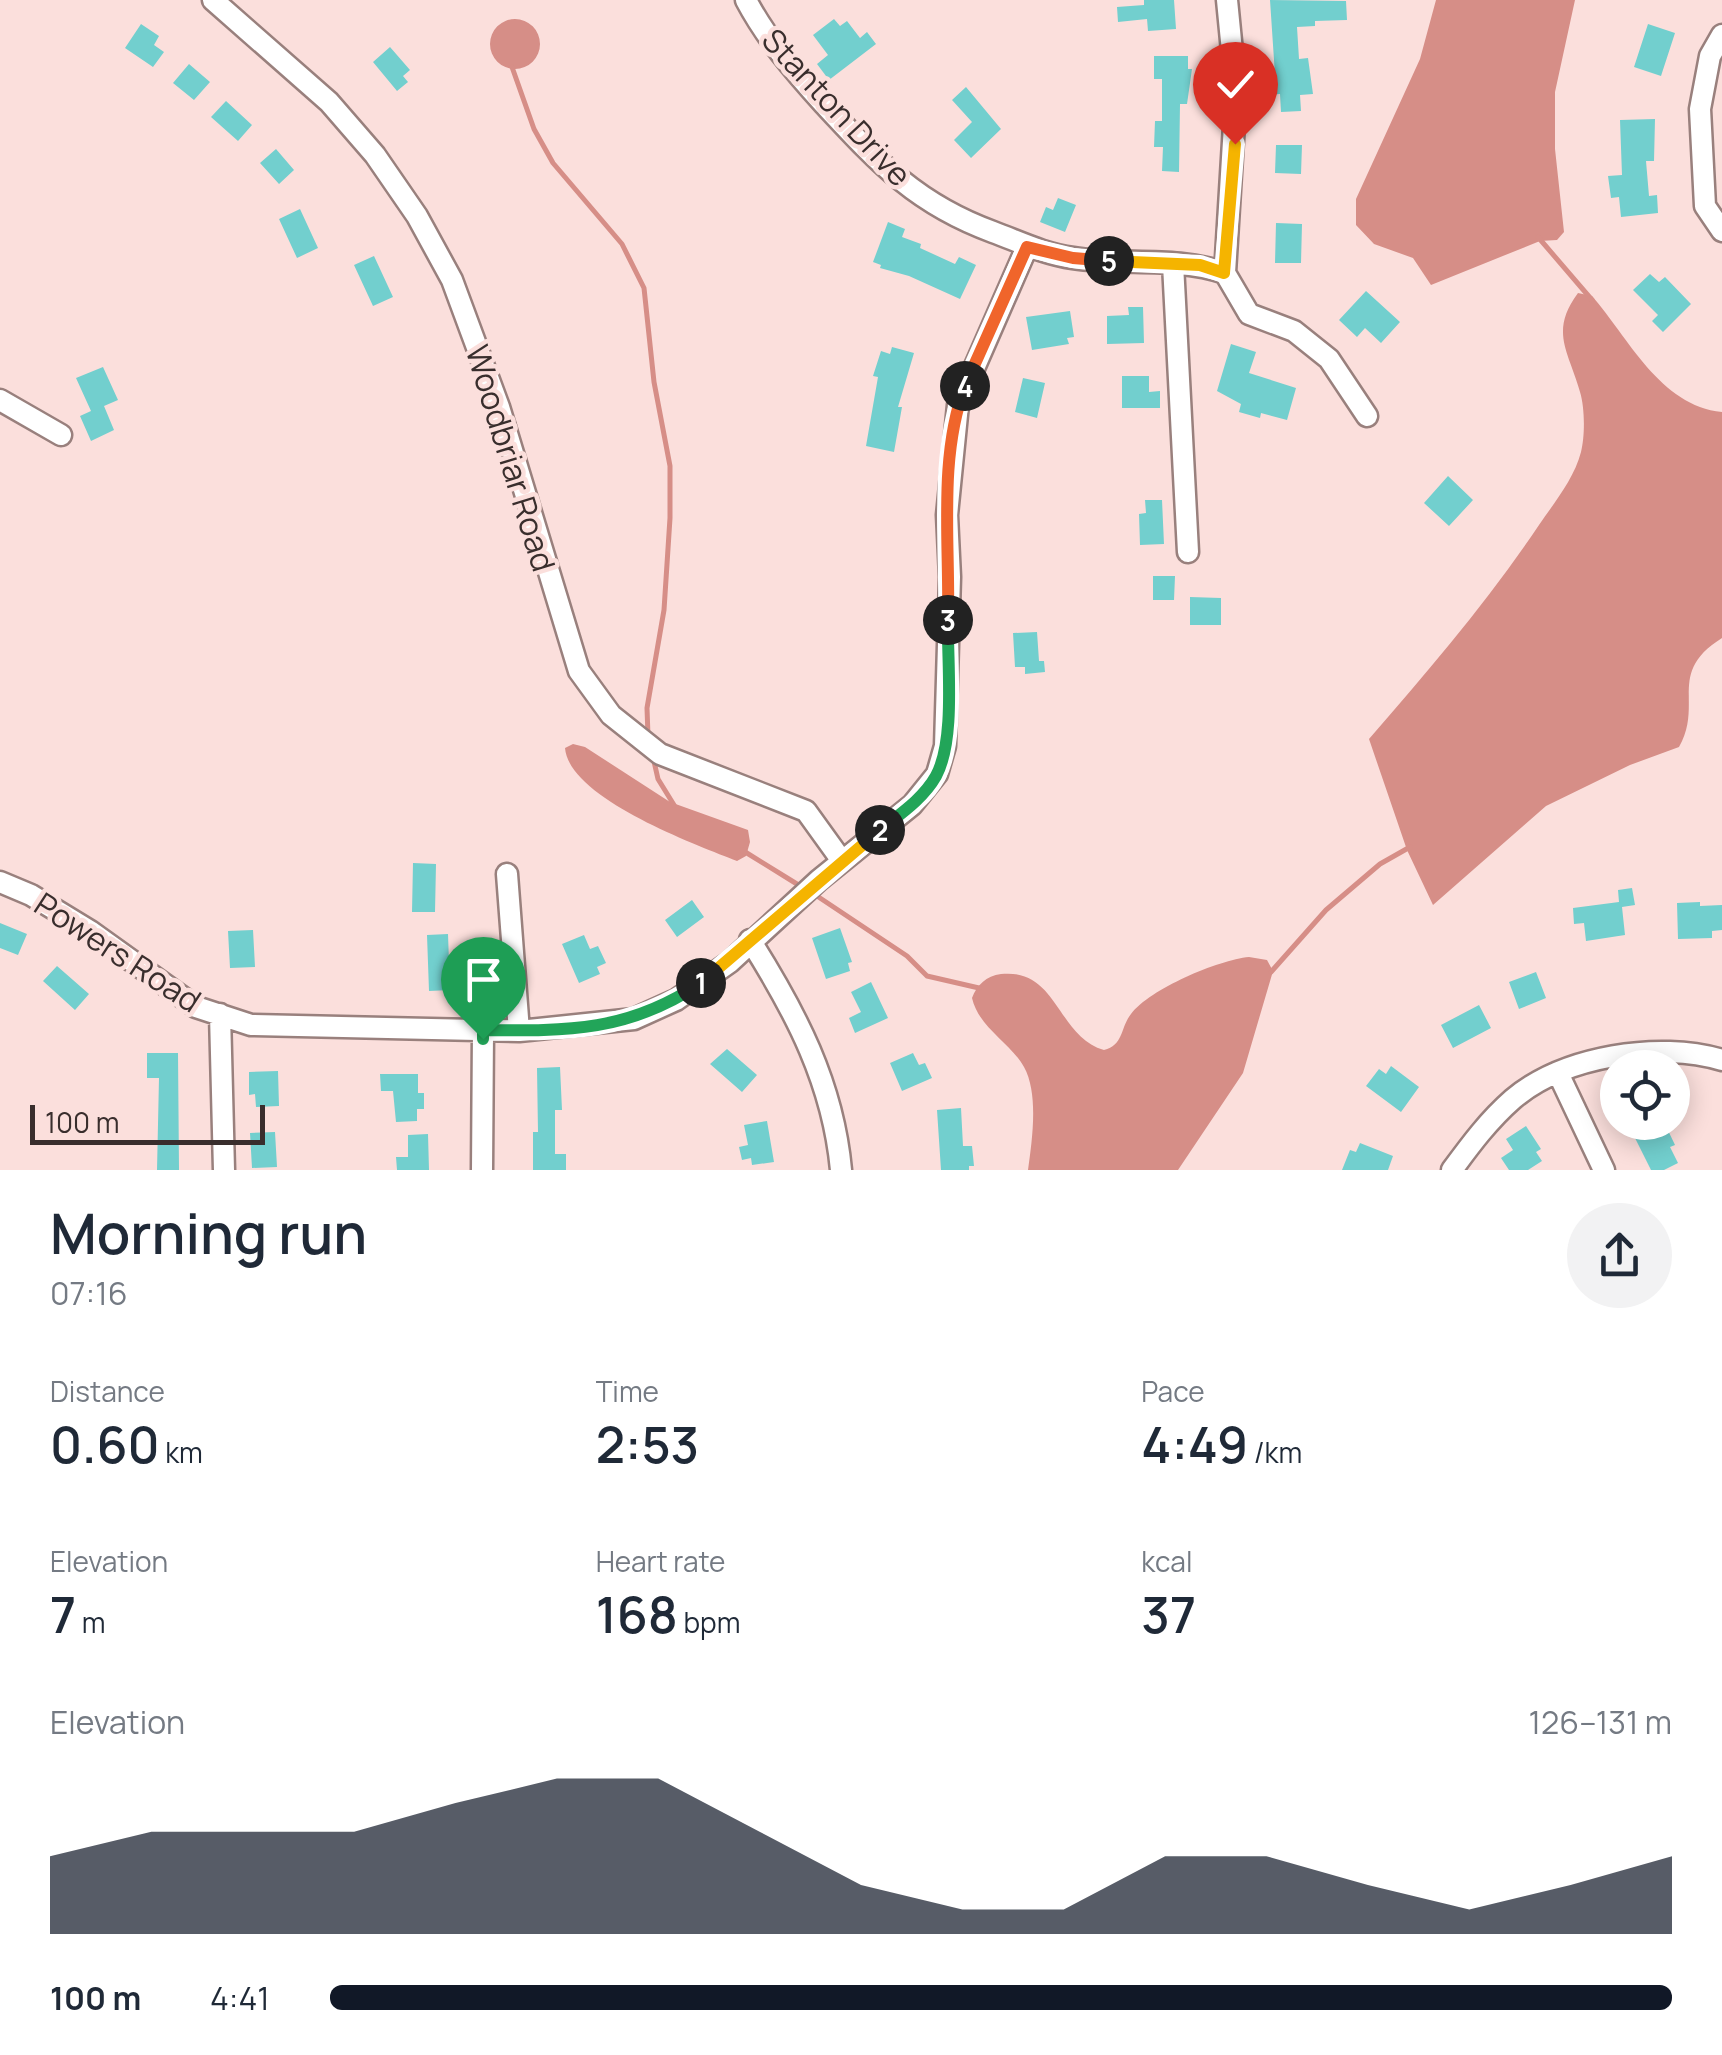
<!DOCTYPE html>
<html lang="en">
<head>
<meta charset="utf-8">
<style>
	body { margin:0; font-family:Manrope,sans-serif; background:#f2f2f3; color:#1f2937; height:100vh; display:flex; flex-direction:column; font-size:38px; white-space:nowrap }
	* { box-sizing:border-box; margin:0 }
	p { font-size:32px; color:#747a83 }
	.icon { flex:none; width:55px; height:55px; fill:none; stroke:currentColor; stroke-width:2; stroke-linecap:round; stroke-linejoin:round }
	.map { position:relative; height:1170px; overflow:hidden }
	.panel { display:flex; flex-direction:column; background:#fff; flex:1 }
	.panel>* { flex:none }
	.controls { position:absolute; left:1600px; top:1050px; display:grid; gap:20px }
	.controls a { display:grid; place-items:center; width:90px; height:90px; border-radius:50%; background:#fff; box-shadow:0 5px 25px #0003; font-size:50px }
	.scale { position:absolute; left:30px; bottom:25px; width:235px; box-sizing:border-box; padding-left:10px; border:5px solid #392e2d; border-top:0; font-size:28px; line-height:35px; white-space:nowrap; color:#392e2d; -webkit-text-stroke:8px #fbdfdc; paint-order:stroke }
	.pin { position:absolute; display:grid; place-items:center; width:85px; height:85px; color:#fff; margin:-102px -42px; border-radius:50% 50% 50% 0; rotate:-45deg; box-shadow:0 0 10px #0007 }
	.pin .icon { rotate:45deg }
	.km { position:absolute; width:50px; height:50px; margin:-25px; border-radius:50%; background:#222; color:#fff; font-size:28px; line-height:50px; text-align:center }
	.round { display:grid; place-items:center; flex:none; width:105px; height:105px; border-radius:52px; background:#f2f2f3 }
	.overview { display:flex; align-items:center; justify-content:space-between; height:170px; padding:0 50px }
	h1 { font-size:55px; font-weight:600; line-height:75px }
	.metrics { display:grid; grid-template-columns:repeat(3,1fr); gap:15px; height:170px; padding:10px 50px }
	.metrics div { display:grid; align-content:center }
	.metrics b { font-size:50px; font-weight:600 }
	.metrics small { font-size:28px; font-weight:400 }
	.metrics p { font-size:28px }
	.chart { height:280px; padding:20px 50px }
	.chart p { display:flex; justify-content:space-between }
	.chart svg { width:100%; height:180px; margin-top:10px; fill:#111827; opacity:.7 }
	ul { padding:0 50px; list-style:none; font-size:32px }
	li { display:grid; grid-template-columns:160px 120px 1fr; align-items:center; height:75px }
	li i { height:25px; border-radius:12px; background:#111827 }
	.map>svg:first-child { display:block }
</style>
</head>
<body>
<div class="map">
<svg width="1722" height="1170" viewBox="0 0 1722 1170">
	<rect width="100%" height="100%" fill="#fbdfdc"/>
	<!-- water -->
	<path fill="#d68e87" d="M1436 0H1575L1555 92V149L1564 232 1557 240 1540 241 1431 285 1413 258 1374 244 1356 225V199L1420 59Z
		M490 44a25 25 0 1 1 50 0a25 25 0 1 1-50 0Z
		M1578 293 1592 296C1628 337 1660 406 1722 412V638C1666 673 1704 703 1679 747L1630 765 1546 806 1433 905 1407 850 1369 739C1429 670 1488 601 1539 525 1554 503 1574 479 1581 452 1585 436 1585 408 1580 392 1569 352 1549 332 1578 293Z
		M573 744 585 747 670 802 748 830 750 842 746 856 737 861C694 844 569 798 565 748Z
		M1249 957 1267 960 1273 971 1243 1073 1178 1170H1028C1032 1141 1039 1094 1024 1067 1010 1042 979 1028 972 998 977 985 986 976 1001 974 1058 968 1057 1037 1104 1050 1124 1045 1120 1028 1131 1014 1150 989 1218 960 1249 957Z"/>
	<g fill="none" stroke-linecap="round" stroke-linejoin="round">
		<!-- stream -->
		<path stroke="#d68e87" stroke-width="5" d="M512 67 534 129 553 163 622 244 644 288 654 382 670 466V518L664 610 647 708 648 736
			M1538 237 1592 300
			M653 757 658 779 674 805
			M742 850 805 889
			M814 894 907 956 927 976 979 988
			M1271 972 1326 910 1380 864 1410 847"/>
	</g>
	<!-- building -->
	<path fill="#72cfce" d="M1144 0H1174L1176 29 1148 31 1147 19 1118 22 1117 7 1144 5Z
		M1270 0 1346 1 1347 20 1315 21V26L1297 27 1299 59 1308 58 1313 94 1300 95 1301 111 1281 112 1280 94 1257 96 1256 76 1275 75Z
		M834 19 840 26 847 21 860 38 867 32 876 44 829 80 817 64 828 55 813 35Z
		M141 24 159 36 154 45 164 52 153 67 125 48Z
		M1648 24 1675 33 1661 76 1634 67Z
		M390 47 410 70 403 76 408 82 397 91 373 62Z
		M1154 56H1188V69H1192L1187 104H1180L1179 172 1162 171 1163 147H1154L1155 121H1162V79H1154Z
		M189 64 210 82 194 100 173 83Z
		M966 87 1001 129 971 158 954 140 972 122 952 100Z
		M226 101 252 125 238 141 211 117Z
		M1655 119 1654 161H1646L1649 196 1657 195 1658 213 1621 217 1619 197 1611 198 1608 176 1622 175 1620 120Z
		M1276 145H1302L1301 174 1275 173Z
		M276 149 294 170 279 184 260 163Z
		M1058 198 1076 205 1065 232 1040 222 1046 207 1053 210Z
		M300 209 318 248 297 258 279 219Z
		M888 222 905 229 902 237 921 244 920 248 955 264 959 257 976 265 960 299 909 276 880 268 881 265 873 262Z
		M1276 223 1302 224 1301 263H1275Z
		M374 256 393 297 373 306 354 265Z
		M1650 274 1659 282 1665 277 1691 304 1663 332 1652 321 1658 315 1633 290Z
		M1366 291 1400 322 1381 343 1365 328 1357 337 1339 320Z
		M1128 307H1143L1144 343 1107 344V316L1129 315Z
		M1070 311 1074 337 1067 338 1069 344 1032 350 1026 317Z
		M1231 344 1256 352 1249 373 1296 388 1287 420 1261 413 1260 418 1239 412 1241 404 1217 391Z
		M892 347 914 353 898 407H902L894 452 866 446 878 377 873 376 881 351 890 354Z
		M103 367 118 400 104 406 114 430 91 441 80 416 91 411 76 378Z
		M1122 376H1149V392L1160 391V408H1122Z
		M1023 378 1045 383 1037 418 1015 412Z
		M1448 476 1473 500 1449 526 1424 503Z
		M1145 500H1162L1164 544 1140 545 1139 514 1146 513Z
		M1153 576H1175L1174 600H1153Z
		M1190 597 1221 598V625H1190Z
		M1037 632 1039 661H1044L1045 672 1025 674V667H1015L1013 633Z
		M413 863 436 864 435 912H412Z
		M1632 888 1635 905 1622 907 1625 935 1586 941 1584 923 1574 924 1573 908 1619 902 1618 890Z
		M692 900 704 917 677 937 665 920Z
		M1700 902V906L1722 905V930L1712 931V938L1678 939 1677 903Z
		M0 923 27 934 18 955 0 948Z
		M840 928 852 962 848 963 850 971 826 979 812 938Z
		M253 930 255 967 230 968 228 931Z
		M448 934 450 990 429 991 427 935Z
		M584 935 590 949 598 946 606 963 597 967 600 974 579 983 562 944Z
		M57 966 89 994 75 1010 43 981Z
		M1536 972 1546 998 1519 1009 1509 982Z
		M871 982 888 1018 855 1033 849 1018 861 1012 851 992Z
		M1479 1005 1491 1028 1453 1048 1441 1025Z
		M727 1049 757 1075 742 1092 710 1064Z
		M147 1053H178L179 1170H157L159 1078H147Z
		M913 1053 919 1065 925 1063 932 1078 902 1091 890 1063Z
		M1391 1066 1419 1087 1401 1112 1366 1086 1379 1069 1386 1074Z
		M560 1067 562 1110H555V1154H566V1170H533V1132H538L537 1068Z
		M278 1071 279 1106 256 1107 255 1094 249 1095V1072Z
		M380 1074H418V1093H424V1109H417V1121L396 1122 393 1091H381Z
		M961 1108 963 1146H972L974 1166H969V1170H941L937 1110Z
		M767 1121 774 1162 752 1165 751 1158 742 1160 739 1147 748 1145 744 1125Z
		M1627 1122H1664L1675 1145 1670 1147 1678 1163 1664 1170H1651Z
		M1526 1126 1541 1149 1536 1152 1542 1161 1528 1170H1509L1501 1158 1513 1150 1506 1139Z
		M275 1132 277 1167 252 1168 250 1133Z
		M428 1134 429 1170H397L396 1157H408V1135Z
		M1360 1143 1393 1156 1388 1170H1342L1350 1150 1356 1152Z"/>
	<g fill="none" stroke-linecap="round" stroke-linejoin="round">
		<defs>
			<path id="minor" d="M213 0 329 102 375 155 417 216 452 280 499 407 579 671 611 715 660 754 806 811 842 861
				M746 0C766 38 795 72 824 104 878 162 916 204 993 232 1020 242 1044 254 1073 258 1123 266 1176 256 1225 273
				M1722 35 1710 56 1700 109 1705 206 1722 231
				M1173 264 1188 552
				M1225 273 1236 92 1227 0
				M1225 273 1249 314 1294 331 1329 359 1367 416
				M0 400 61 435
				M507 874 519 1031
				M0 882 31 895 90 931 196 1007 251 1025 519 1031 634 1019 676 1000 730 962 819 880 912 805 937 774 945 746 950 577 947 515 958 405 1027 247
				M750 940C796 1013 833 1083 841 1170
				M220 1014 224 1170
				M1558 1073 1604 1170
				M482 1170 483 1031
				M1452 1170C1471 1144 1489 1120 1513 1099 1564 1056 1659 1041 1722 1060"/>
		</defs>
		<!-- minor casing -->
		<use href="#minor" stroke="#99807d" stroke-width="25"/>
		<!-- minor -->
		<use href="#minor" stroke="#fff" stroke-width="20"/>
	</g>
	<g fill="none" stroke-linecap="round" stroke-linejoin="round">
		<defs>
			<path id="split-1" d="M483 1039V1030C568 1031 628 1032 701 983"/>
			<path id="split-2" d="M701 983 880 830"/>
			<path id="split-3" d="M880 830C900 814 923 799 936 776 956 739 947 663 948 620"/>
			<path id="split-4" d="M948 620C950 544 938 458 965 386"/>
			<path id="split-5" d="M965 386 1027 247 1073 258 1109 261"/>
			<path id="split-6" d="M1109 261 1200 265 1224 273 1235 144"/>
		</defs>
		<!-- split-1 casing -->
		<use href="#split-1" stroke="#fff" stroke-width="20"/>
		<!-- split-2 casing -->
		<use href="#split-2" stroke="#fff" stroke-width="20"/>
		<!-- split-3 casing -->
		<use href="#split-3" stroke="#fff" stroke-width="20"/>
		<!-- split-4 casing -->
		<use href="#split-4" stroke="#fff" stroke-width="20"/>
		<!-- split-5 casing -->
		<use href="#split-5" stroke="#fff" stroke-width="20"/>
		<!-- split-6 casing -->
		<use href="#split-6" stroke="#fff" stroke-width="20"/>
		<!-- split-1 -->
		<use href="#split-1" stroke="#22a559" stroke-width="12"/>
		<!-- split-2 -->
		<use href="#split-2" stroke="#f5b400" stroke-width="12"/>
		<!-- split-3 -->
		<use href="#split-3" stroke="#22a559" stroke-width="12"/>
		<!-- split-4 -->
		<use href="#split-4" stroke="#f0652b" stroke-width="12"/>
		<!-- split-5 -->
		<use href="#split-5" stroke="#f0652b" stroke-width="12"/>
		<!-- split-6 -->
		<use href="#split-6" stroke="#f5b400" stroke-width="12"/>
	</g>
	<g text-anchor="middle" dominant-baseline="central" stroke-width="9" stroke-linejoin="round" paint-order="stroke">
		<!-- street labels -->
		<g font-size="32" fill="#392e2d" stroke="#fbdfdc">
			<text transform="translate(837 107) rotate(47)">Stanton Drive</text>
			<text transform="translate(511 458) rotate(73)">Woodbriar Road</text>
			<text transform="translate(118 952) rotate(33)">Powers Road</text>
		</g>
	</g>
</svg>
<div class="controls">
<a><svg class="icon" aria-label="locate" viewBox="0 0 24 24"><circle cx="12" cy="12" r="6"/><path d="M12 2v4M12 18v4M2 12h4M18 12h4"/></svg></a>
</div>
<div class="scale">100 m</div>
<div class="pin" style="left:483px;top:1039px;background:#1e9e55"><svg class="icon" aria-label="arrive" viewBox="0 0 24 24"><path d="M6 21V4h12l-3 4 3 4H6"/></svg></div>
<div class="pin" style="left:1235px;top:144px;background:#d93025"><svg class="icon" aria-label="check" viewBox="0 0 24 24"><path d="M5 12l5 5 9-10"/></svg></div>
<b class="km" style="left:701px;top:983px">1</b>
<b class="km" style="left:880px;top:830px">2</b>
<b class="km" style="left:948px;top:620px">3</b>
<b class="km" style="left:965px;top:386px">4</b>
<b class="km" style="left:1109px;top:261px">5</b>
</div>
<section class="panel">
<div class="overview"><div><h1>Morning run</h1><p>07:16</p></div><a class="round"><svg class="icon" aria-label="share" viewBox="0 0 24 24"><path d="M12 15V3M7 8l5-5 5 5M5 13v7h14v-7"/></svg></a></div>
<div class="metrics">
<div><p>Distance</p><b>0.60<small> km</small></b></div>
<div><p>Time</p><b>2:53</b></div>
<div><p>Pace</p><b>4:49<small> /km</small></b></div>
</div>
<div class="metrics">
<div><p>Elevation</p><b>7<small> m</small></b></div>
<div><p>Heart rate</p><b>168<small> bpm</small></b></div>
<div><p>kcal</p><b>37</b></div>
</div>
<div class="chart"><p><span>Elevation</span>126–131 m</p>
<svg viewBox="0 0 160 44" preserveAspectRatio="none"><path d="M0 44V25L10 19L20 19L30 19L40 12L50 6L60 6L70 19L80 32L90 38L100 38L110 25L120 25L130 32L140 38L150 32L160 25V44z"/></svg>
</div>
<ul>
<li><b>100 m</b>4:41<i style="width:100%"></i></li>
</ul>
</section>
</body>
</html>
